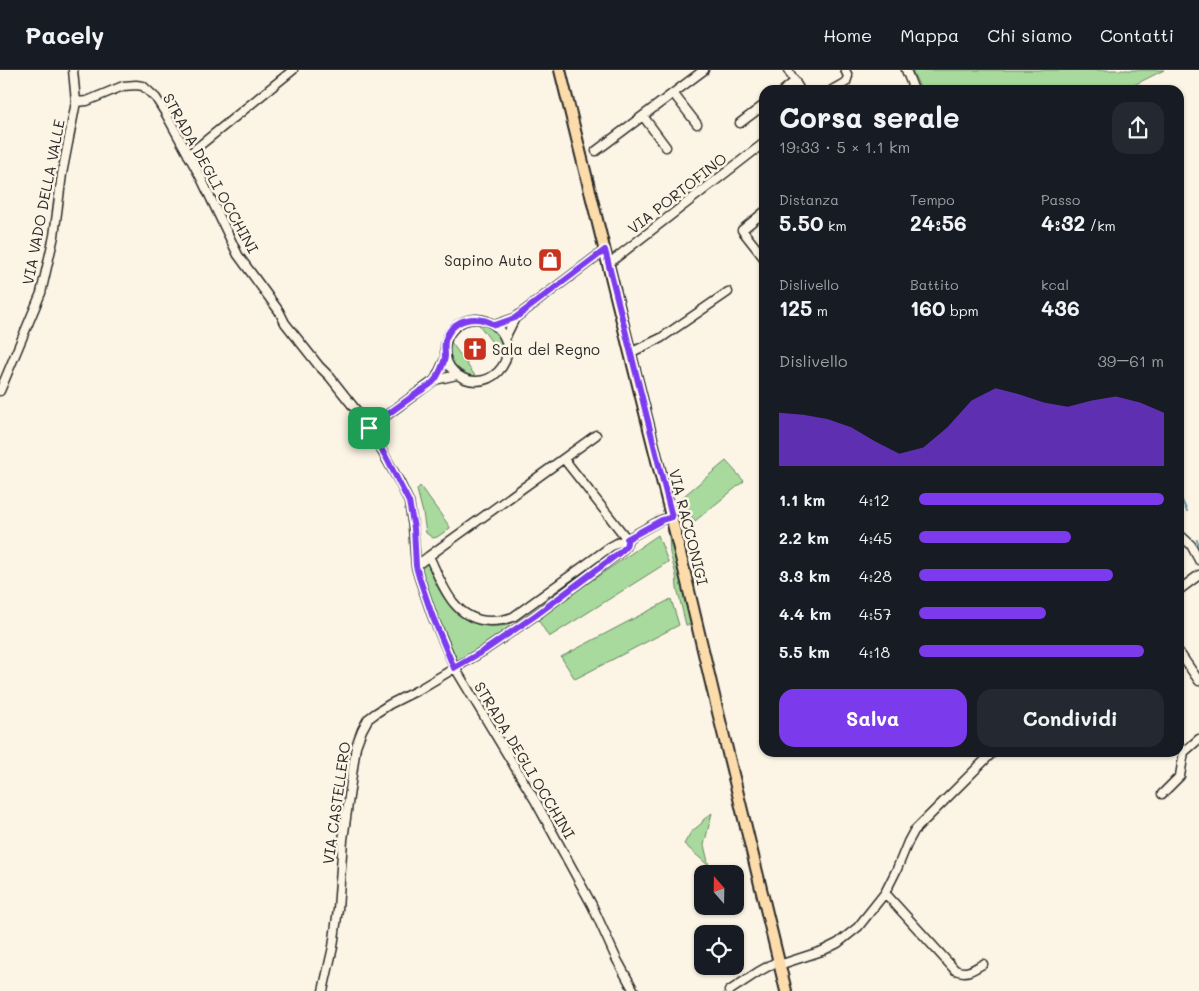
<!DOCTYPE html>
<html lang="it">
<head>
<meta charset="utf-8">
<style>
	body { margin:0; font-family:Mali,sans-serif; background:#242831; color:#f1f3f6; height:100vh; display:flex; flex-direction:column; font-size:19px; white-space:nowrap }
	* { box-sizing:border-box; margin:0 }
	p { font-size:16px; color:#9ea1a6 }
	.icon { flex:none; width:28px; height:28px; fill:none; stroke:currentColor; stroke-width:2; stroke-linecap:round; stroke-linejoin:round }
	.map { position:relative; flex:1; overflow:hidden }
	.panel { position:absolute; left:759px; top:15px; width:425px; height:672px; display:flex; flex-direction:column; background:#171b24; border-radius:15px; box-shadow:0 1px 4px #0004 }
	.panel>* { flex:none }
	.needle { width:32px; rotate:340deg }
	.fabs { position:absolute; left:694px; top:795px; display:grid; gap:10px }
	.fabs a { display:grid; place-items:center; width:50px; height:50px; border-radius:10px; background:#171b24; box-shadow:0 1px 4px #0004; font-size:25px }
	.pin { position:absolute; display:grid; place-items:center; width:42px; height:42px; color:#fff; margin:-21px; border-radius:10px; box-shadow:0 2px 8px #0006 }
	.round { display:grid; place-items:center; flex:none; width:52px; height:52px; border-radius:15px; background:#242831 }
	.overview { display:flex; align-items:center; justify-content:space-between; height:85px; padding:0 20px }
	h1 { font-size:28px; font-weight:700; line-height:38px }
	.stats { display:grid; grid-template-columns:repeat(3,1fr); gap:8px; height:85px; padding:5px 20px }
	.stats div { display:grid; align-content:center }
	.stats b { font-size:21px; font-weight:700 }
	.stats small { font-size:14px; font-weight:400 }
	.stats p { font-size:14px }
	.chart { height:140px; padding:10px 20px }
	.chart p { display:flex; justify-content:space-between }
	.chart svg { width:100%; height:90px; margin-top:5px; fill:#7c3aed; opacity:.7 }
	.cta { display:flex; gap:10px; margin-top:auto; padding:10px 20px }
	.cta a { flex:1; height:58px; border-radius:15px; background:#7c3aed; color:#fff; font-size:20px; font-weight:700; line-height:58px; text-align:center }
	.cta a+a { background:#242831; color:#f1f3f6 }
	ul { padding:0 20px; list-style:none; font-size:16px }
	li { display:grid; grid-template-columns:80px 60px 1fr; align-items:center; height:38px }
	li i { height:12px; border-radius:6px; background:#7c3aed }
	header { display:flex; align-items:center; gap:30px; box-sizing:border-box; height:70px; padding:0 25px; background:#171b24; border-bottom:1px solid #363941 }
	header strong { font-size:24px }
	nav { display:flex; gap:28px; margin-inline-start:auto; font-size:18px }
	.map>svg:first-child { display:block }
</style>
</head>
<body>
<header>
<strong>Pacely</strong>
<nav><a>Home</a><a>Mappa</a><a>Chi siamo</a><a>Contatti</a></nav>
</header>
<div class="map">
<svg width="1199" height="921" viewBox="0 0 1199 921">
	<rect width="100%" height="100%" fill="#fcf5e5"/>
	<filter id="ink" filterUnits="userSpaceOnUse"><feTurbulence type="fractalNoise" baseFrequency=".02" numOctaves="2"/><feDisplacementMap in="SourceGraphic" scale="10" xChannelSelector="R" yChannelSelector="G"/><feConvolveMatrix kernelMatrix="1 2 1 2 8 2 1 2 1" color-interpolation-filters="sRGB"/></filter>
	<g filter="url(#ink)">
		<!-- grass -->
		<path fill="#a7da9c" stroke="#698264" d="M912 0H1164L1124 20H921Z
			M477 252C497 252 507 267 502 286Z
			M451 272 476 307C458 302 445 291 451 272Z
			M726 391 744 411 695 451 679 430Z
			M420 416 450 457 449 459 437 467 433 468 426 463 423 443 417 420Z
			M669 458 691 547V555H686L677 518 676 505 670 483 669 465 667 460Z
			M658 465 668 492 549 567 537 548Z
			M428 491C431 501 434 512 439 520 456 549 476 560 508 555L511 558 460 592 454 588 422 510 420 498Z
			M671 529 679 555 575 609 561 587Z
			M712 743 704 775 709 796 684 774 691 762 702 753 703 750Z"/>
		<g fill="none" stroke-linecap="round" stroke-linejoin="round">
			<!-- stream -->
			<path stroke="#6895a2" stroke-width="2" d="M1179 425 1187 441
				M1197 470 1199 476"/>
			<defs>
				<path id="minor" d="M788 0 800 20
					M906 0 914 20
					M784 20 795 11
					M832 20 846 12 848 6 845 0
					M673 23 697 54
					M76 32 87 31 123 16 136 15 143 16 156 28 166 44 201 108 238 185 279 241 285 253 319 296 330 307 356 340 369 358 400 413 409 432 413 457 416 496 419 507 432 545 455 598 536 732 592 835 616 888 634 921
					M643 46 666 77
					M740 53 764 35
					M596 81 704 0
					M188 85 293 0
					M764 142 742 160 764 188
					M608 194 764 73
					M445 280a31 31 0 1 1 62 0a31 31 0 1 1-62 0Z
					M495 255 515 248 605 180
					M505 268 515 248
					M630 283 661 268 728 222
					M435 310 445 289
					M0 321 41 223 54 166 62 104 76 32 73 0
					M369 358 435 310 457 305
					M1179 464 1191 475 1199 490
					M429 486C442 514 453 550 490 551 499 551 505 550 513 547L610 477 619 472 627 469 564 389
					M416 496 429 486 596 365
					M1179 520 1199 505
					M1179 582 1199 611
					M1184 682 1199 669
					M1162 724 1180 706 1184 682 1179 676
					M885 823 955 900C967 905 972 900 983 894
					M779 895 822 881 838 873 858 857 885 823 897 799 908 772 914 761 993 682
					M323 921 333 877 338 839 343 770 356 676 362 660 368 649 376 643 390 634 418 620 485 580 536 545 619 483C624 479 628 476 627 469L661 450 671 447
					M729 921 758 902 778 891"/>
				<path id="major" d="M560 0 630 283 675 462 715 630 786 921"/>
			</defs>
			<!-- minor casing -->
			<use href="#minor" stroke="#2b2b2b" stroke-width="11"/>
			<!-- major casing -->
			<use href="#major" stroke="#2b2b2b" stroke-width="14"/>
			<!-- minor -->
			<use href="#minor" stroke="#fcf5e5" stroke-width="8"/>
			<!-- major -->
			<use href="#major" stroke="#fddcac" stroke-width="10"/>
		</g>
	</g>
	<g fill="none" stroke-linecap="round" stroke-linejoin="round" filter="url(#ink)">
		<defs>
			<path id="route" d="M605 180 672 447 662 450 627 469C628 476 624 479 619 483L536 545 485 580 454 598 432 545 419 507 416 496 414 458 409 432 386 387 369 358C384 347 400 335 416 324 421 320 430 316 434 311 438 307 445 291 445 286 445 281 444 277 445 271 452 248 476 244 495 255L515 248Z"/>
		</defs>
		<!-- route casing -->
		<use href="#route" stroke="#fff" stroke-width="10"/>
		<!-- route -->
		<use href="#route" stroke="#7c3aed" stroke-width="6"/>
	</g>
	<!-- icons -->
	<defs>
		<symbol id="shop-square" viewBox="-11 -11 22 22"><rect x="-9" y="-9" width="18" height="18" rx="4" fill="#c8321e" stroke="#fcf5e5"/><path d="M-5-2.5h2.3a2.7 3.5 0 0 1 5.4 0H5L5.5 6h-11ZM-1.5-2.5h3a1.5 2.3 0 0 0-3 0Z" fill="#fff"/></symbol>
		<symbol id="church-square" viewBox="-11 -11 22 22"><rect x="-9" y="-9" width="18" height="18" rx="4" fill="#c8321e" stroke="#fcf5e5"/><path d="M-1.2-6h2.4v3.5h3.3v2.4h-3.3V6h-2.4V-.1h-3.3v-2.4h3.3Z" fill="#fff"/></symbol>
	</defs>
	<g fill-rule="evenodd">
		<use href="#shop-square" x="536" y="176" width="28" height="28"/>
		<use href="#church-square" x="461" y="265" width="28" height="28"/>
	</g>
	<g text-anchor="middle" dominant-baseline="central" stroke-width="5" stroke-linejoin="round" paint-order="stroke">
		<!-- street labels -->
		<g font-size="15" fill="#2b2b2b" stroke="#fcf5e5">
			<text transform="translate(211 103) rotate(61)">STRADA DEGLI OCCHINI</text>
			<text transform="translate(677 123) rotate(-38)">VIA PORTOFINO</text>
			<text transform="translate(43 132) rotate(-79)">VIA VADO DELLA VALLE</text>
			<text transform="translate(689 457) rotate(76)">VIA RACCONIGI</text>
			<text transform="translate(525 690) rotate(59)">STRADA DEGLI OCCHINI</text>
			<text transform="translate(336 733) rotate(-82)">VIA CASTELLERO</text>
		</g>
		<!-- poi labels -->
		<g font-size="15" fill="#2b2b2b" stroke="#fcf5e5" text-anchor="end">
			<text x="532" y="190">Sapino Auto</text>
			<text x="492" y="279" text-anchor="start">Sala del Regno</text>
		</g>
	</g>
</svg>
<div class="fabs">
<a><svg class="needle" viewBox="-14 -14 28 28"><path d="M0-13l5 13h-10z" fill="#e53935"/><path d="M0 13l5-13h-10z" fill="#9ea1a6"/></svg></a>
<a><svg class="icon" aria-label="locate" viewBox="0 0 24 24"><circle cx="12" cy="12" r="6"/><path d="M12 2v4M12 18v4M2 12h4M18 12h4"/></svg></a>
</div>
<div class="pin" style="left:369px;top:358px;background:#1e9e55"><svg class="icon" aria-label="arrive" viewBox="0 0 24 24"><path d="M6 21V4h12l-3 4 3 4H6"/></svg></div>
<section class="panel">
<div class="overview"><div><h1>Corsa serale</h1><p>19:33 · 5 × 1.1 km</p></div><a class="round"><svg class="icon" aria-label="share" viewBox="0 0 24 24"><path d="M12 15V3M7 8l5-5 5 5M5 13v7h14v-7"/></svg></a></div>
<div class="stats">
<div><p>Distanza</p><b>5.50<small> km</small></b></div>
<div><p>Tempo</p><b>24:56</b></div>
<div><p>Passo</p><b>4:32<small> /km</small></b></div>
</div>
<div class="stats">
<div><p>Dislivello</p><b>125<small> m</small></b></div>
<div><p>Battito</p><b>160<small> bpm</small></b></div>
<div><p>kcal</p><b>436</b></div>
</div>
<div class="chart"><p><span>Dislivello</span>39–61 m</p>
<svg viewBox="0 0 160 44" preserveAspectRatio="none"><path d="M0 44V18L10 19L20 21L30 25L40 32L50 38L60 35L70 25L80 12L90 6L100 9L110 13L120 15L130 12L140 10L150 13L160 18V44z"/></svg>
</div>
<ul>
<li><b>1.1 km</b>4:12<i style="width:100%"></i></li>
<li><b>2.2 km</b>4:45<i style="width:62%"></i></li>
<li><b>3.3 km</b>4:28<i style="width:79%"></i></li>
<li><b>4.4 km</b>4:57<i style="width:52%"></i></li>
<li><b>5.5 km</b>4:18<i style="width:92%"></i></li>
</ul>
<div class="cta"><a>Salva</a><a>Condividi</a></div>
</section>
</div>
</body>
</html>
